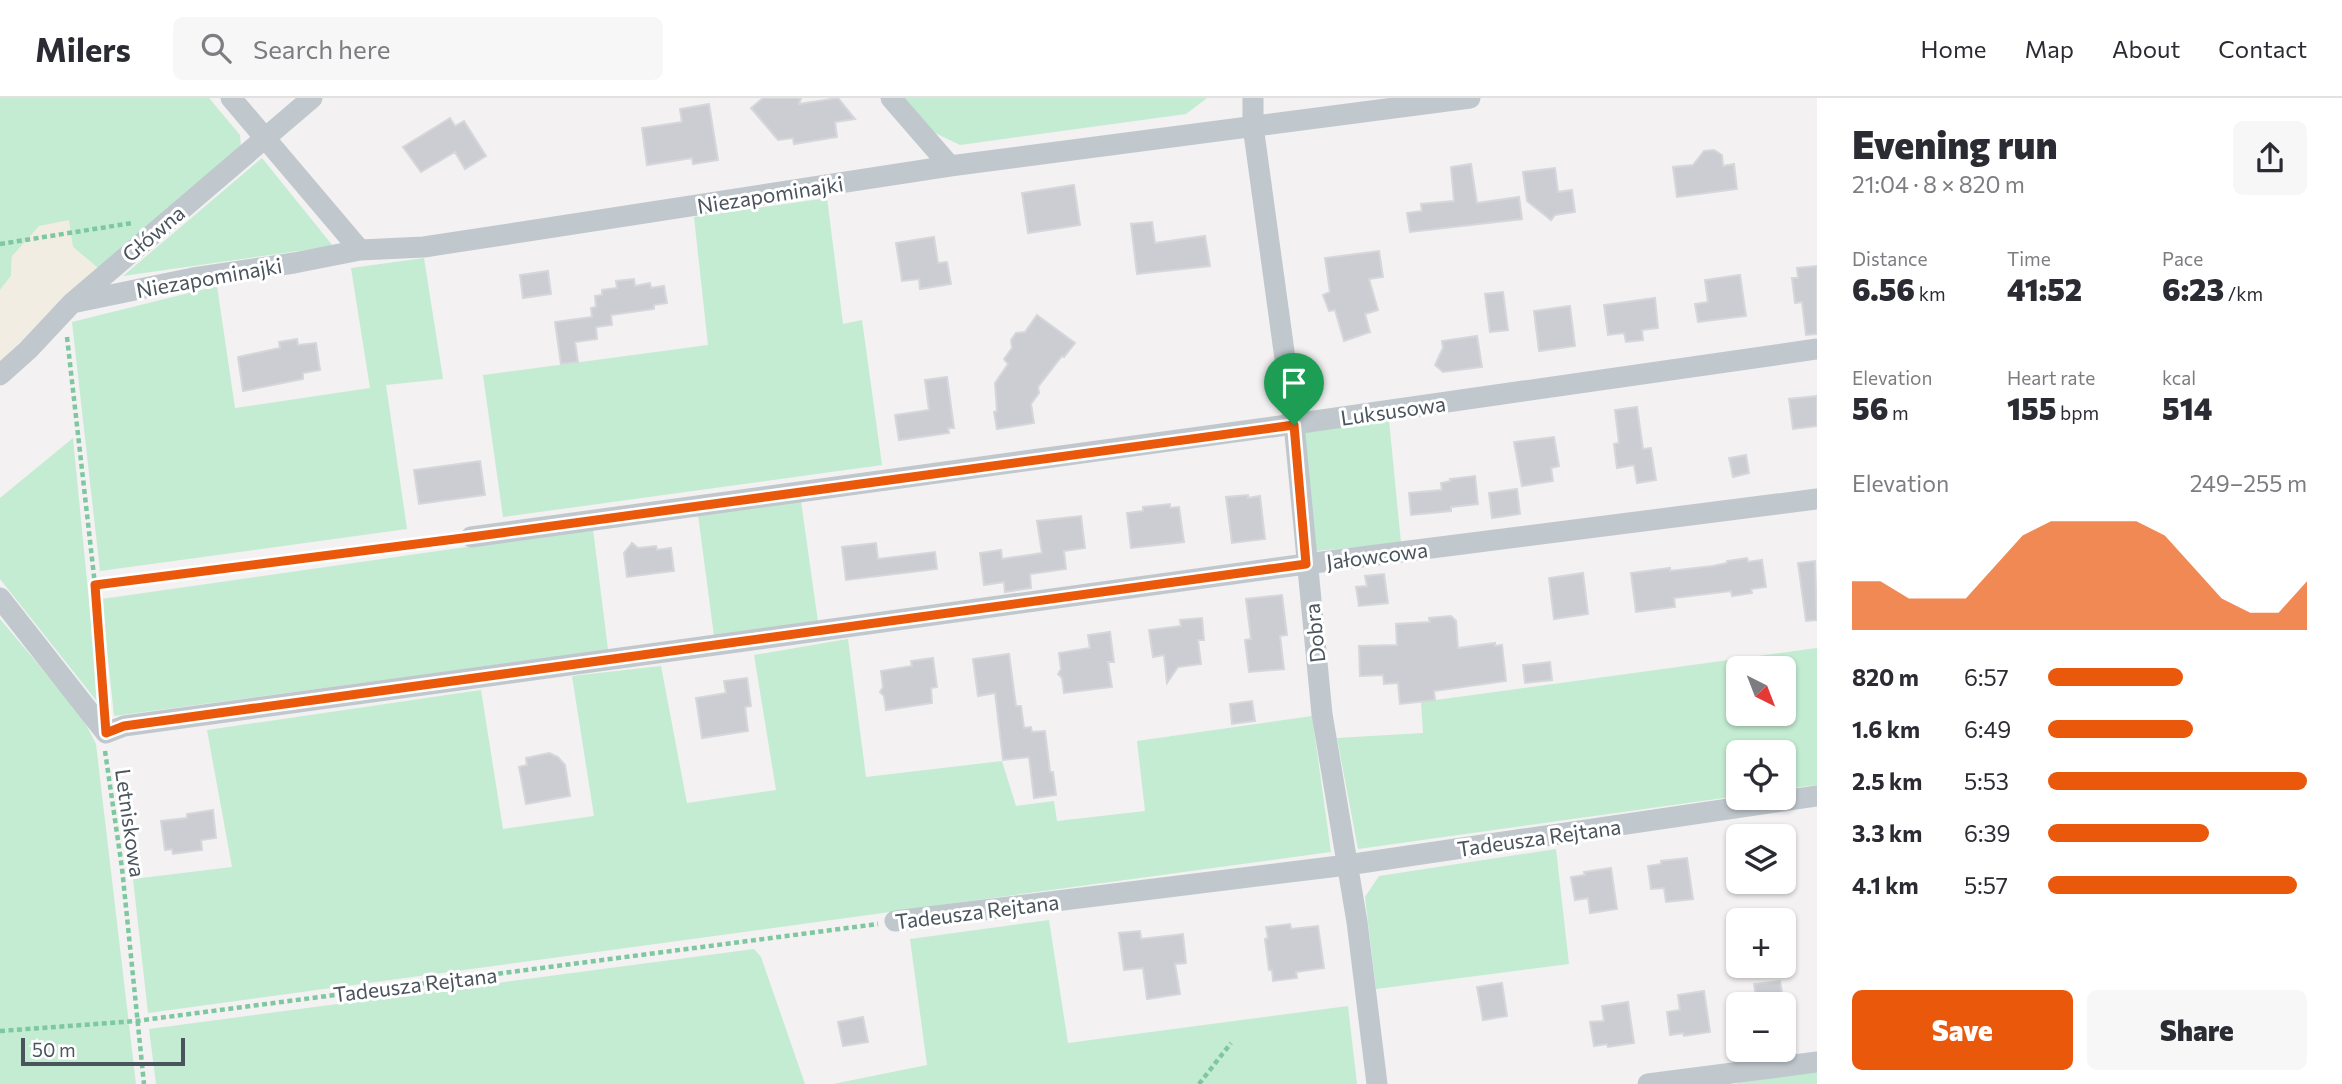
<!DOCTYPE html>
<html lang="en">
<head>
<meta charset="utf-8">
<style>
	body { margin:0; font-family:Commissioner,sans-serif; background:#f7f7f7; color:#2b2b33; height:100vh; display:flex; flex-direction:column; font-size:26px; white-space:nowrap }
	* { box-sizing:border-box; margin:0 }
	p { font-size:23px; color:#7c7c81 }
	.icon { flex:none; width:38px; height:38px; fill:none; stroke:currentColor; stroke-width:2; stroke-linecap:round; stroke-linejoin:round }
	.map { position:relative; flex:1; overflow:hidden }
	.sheet { display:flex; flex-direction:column; background:#fff; width:525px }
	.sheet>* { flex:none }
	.needle { width:46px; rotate:138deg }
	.tools { position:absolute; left:1726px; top:558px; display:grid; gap:14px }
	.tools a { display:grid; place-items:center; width:70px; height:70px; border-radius:10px; background:#fff; box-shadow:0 2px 5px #0004; font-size:35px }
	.scale { position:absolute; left:21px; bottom:18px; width:164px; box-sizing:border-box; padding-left:7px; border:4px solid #4a545d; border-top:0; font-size:19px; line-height:24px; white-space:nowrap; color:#4a545d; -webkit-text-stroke:5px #fff; paint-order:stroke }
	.pin { position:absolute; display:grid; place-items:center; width:60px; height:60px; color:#fff; margin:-72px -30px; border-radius:50% 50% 50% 0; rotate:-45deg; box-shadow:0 0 7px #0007 }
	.pin .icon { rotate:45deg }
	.round { display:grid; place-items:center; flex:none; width:74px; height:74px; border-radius:10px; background:#f7f7f7 }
	.overview { display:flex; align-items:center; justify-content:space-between; height:119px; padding:0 35px }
	h1 { font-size:38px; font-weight:800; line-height:52px }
	.stats { display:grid; grid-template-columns:repeat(3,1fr); gap:10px; height:119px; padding:7px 35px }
	.stats div { display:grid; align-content:center }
	.stats b { font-size:30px; font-weight:800 }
	.stats small { font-size:19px; font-weight:400 }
	.stats p { font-size:19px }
	.chart { height:196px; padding:14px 35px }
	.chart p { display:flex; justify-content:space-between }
	.chart svg { width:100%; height:126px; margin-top:7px; fill:#ea580c; opacity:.7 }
	.action { display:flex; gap:14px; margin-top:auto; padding:14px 35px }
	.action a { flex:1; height:80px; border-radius:10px; background:#ea580c; color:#fff; font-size:28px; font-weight:800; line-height:80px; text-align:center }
	.action a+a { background:#f7f7f7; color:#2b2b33 }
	ul { padding:0 35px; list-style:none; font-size:23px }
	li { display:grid; grid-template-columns:112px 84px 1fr; align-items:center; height:52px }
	li i { height:18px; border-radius:9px; background:#ea580c }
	header { display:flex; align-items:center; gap:42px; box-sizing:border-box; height:98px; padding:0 35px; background:#fff; border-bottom:2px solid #e1e1e2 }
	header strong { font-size:33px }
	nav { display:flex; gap:38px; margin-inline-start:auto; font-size:24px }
	.search { width:490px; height:63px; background:#f7f7f7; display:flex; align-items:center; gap:18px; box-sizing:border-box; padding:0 24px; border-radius:10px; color:#7c7c81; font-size:26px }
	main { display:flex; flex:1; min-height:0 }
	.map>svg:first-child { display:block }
</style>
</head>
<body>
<header>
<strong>Milers</strong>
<div class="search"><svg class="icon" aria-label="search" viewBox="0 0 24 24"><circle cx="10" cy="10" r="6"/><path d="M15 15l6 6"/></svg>Search here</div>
<nav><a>Home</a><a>Map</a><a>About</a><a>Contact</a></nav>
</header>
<main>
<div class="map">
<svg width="1817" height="986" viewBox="0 0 1817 986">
	<rect width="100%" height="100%" fill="#f3f1f1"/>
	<!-- green -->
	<path fill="#c3ecd2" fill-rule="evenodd" d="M0 0H209L240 37 241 50 99 171 73 149 12 158 11 178 0 192Z
		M904 0H1207L1186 16 960 47 931 33Z
		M262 60 333 148 123 178Z
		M827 100 843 226 862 222 882 367 503 419 483 277 708 247 694 119Z
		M424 160 443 281 386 287 407 431 100 473 72 224 217 188 235 310 370 290 351 170Z
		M1389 322 1401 445 1316 453 1303 334Z
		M73 340 99 606 0 481V400Z
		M801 403 818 524 714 538 698 417Z
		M593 431 608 552 114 618 102 501Z
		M0 521 81 617 96 646 136 986H0Z
		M848 541 866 679 1002 663 1016 708 1054 703 1057 723 1145 713 1137 643 1312 618 1331 754 148 915 133 781 232 769 207 632 481 592 503 731 594 718 572 578 661 568 687 705 776 692 754 557Z
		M1817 550V687L1783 691V654H1738V698L1358 751 1337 640 1423 635 1421 604ZM1738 570H1783V616H1738Z
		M1556 751 1569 866 1376 891 1365 799 1379 778Z
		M1049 822 1068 945 1348 908 1357 986H833L927 967 910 841Z
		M754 851 761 859 805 986H156L149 931Z
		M1817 974V986H1737V985Z"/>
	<!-- sand -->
	<path fill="#f2ede3" d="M69 122 73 149 99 171 0 265V192L11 178 12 158 39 128Z"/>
	<!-- building -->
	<path fill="#cbcdd3" stroke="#d5d7db" stroke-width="2" d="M763 0H801L799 6 838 0 855 21 835 24 837 39 794 46 793 40 778 42 751 10Z
		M709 6 718 62 693 66 692 60 647 67 642 30 682 24 680 11Z
		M450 20 455 28 464 23 486 58 465 71 455 54 421 74 403 49Z
		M1714 52 1722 57 1723 68 1734 66 1737 91 1677 99 1673 69 1693 67 1704 53Z
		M1471 66 1477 105 1519 99 1522 121 1410 134 1407 115 1422 113 1421 106 1454 103 1451 69Z
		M1555 70 1558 94 1572 92 1575 114 1555 117 1551 122 1527 103 1523 74Z
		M1074 87 1080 127 1028 135 1022 95Z
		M1152 124 1155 145 1205 138 1210 168 1137 176 1131 126Z
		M934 139 938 165 947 164 951 186 920 191 919 181 902 183 896 145Z
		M1379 153 1383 179 1369 181 1378 212 1365 216 1370 234 1344 243 1335 212 1329 213 1323 197 1330 194 1325 160Z
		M1817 168V236L1806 237 1802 204 1795 205 1792 180H1798L1797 170Z
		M548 173 551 196 523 200 520 177Z
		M1740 177 1746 218 1698 224 1695 206 1708 204 1705 182Z
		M634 181 635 188 650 185 651 190 664 188 667 205 654 207V211L611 217 612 227 596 229 597 241 575 244 578 264 561 266 555 224 592 219 591 210 596 209 595 198 602 197V192L617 190 616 183Z
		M1503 194 1508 232 1490 234 1485 196Z
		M1655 200 1658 230 1642 232 1643 242 1634 243 1626 244 1624 235 1608 237 1604 207Z
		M1570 208 1575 248 1539 253 1534 213Z
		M1037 217 1075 245 1064 259 1062 258 1038 289 1039 295 1031 306 1034 325 997 331 994 314 997 313 995 285 1008 266 1004 261 1012 250 1011 242 1016 235 1025 234Z
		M1477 238 1482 269 1443 274 1435 267 1443 250 1442 243Z
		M297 241 298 247 316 245 320 272 303 275V281L243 293 238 259 280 250 279 244Z
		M947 279 954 330H948L949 335 899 342 895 317 929 312 925 282Z
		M1817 298V328L1793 331 1789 301Z
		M1637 309 1643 351 1651 350 1656 382 1637 385 1634 367 1617 370 1614 346 1619 345 1615 312Z
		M1554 339 1559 368 1551 370 1553 383 1522 388 1514 344Z
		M1746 357 1749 375 1733 379 1729 360Z
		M480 363 485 397 419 406 414 372Z
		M1475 378 1478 406 1451 409V413L1411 417 1409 395 1442 392 1441 385 1451 383 1450 381Z
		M1517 391 1520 416 1492 420 1489 395Z
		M1248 397V400L1260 398 1265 441 1232 445 1226 399Z
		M1170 406V410L1179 409 1184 444 1131 450 1127 415 1143 413V409Z
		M1081 418 1085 450 1064 453 1066 471 1030 476 1031 490 1005 494 1004 484 984 487 980 455 1001 452 1002 461 1042 455 1037 423Z
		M632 445 638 450 656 448 657 452 671 450 674 473 627 479 624 455Z
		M876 445 878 461 935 454 937 471 846 482 842 449Z
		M1747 460 1748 464 1762 462 1766 489 1751 491 1752 495 1732 498 1731 493 1674 500 1675 509 1636 514 1631 475 1670 470V473L1713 468 1727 465V463Z
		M1815 463 1817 522 1806 523 1798 465Z
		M1583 475 1588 516 1554 521 1549 480Z
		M1384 476 1388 505 1359 508 1356 489 1367 488 1365 478Z
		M1282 497 1287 537 1280 538 1284 571 1249 574 1245 542 1251 541 1246 501Z
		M1451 518 1456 523 1458 550 1495 545V548L1502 547 1506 583 1434 593 1435 602 1400 606 1398 585 1384 586 1383 577 1360 578 1359 548 1397 547 1396 526 1430 524 1429 520Z
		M1202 520 1204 542H1198L1201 566 1178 569 1167 585 1164 557 1153 559 1149 532 1181 528 1180 522Z
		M1110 534 1114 564H1108L1112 589 1064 595 1062 580 1058 576 1061 571 1059 555 1090 550 1088 537Z
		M1009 556 1016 608H1021L1024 630 1031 629 1032 634 1045 633 1050 674H1053L1056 697 1034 700 1029 659 1003 662 995 595 978 598 973 561Z
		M933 560 937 589 931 590 932 605 886 612 884 598 880 594 883 589 881 573 912 568 911 563Z
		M1550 564 1552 582 1525 585 1523 567Z
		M747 580 751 608 745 609 748 633 702 640 696 600 726 595 724 583Z
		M1252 603 1255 623 1232 626 1230 606Z
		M549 655 558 659 565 667 570 698 526 706 519 669 527 667 526 660Z
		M213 712 216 740 201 742 202 752 173 756 172 751 165 752 161 723 187 720V716Z
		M1687 760 1693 801 1666 804 1664 790 1651 791 1648 768 1661 766V763Z
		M1611 770 1617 811 1590 815 1588 800 1575 802 1571 779 1585 777 1584 774Z
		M1290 826 1291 831 1318 828 1324 870 1296 874 1297 880 1273 883 1272 872H1269L1265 841 1268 840 1266 829Z
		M1140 833 1141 841 1183 836 1186 865 1175 866 1180 896 1147 901 1143 870 1124 872 1119 835Z
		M1780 883 1784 906H1757L1754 886Z
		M1502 885 1507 918 1483 922 1477 889Z
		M1704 893 1710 934 1684 938 1683 935 1670 937 1667 914 1680 912 1678 897Z
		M1628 904 1634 945 1608 949 1607 946 1594 948 1590 924 1604 923 1602 908Z
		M863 919 868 944 843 948 838 924Z"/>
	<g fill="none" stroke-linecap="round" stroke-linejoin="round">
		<!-- path -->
		<path stroke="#7ec8a1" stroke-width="4.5" stroke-dasharray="5 3.5" stroke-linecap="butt" d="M0 146 132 125
			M67 239 95 487 103 596
			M95 487 453 442
			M105 653 122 770 144 986
			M0 933 136 923 878 826
			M1199 986 1231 945"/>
		<!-- minor -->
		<path stroke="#c0c8ce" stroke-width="21" d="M231 0 360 152
			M891 0 950 68
			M1253 0V28L1294 326 1322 616 1357 824 1377 986
			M72 205 193 180 294 165 360 152 424 149 950 68 1470 0
			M0 277 28 252 72 205 312 0
			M471 439 1294 326 1817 251
			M0 500 106 635 124 628 1306 466 1817 401
			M895 823 1347 767 1817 698
			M1648 986 1817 964"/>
	</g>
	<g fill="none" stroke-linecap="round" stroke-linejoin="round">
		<defs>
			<path id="route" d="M1294 327 1306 466 124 628 106 635 95 487 471 439Z"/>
		</defs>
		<!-- route casing -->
		<use href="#route" stroke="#fff" stroke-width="14"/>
		<!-- route -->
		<use href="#route" stroke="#ea580c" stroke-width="9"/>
	</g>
	<g text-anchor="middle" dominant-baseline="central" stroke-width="6" stroke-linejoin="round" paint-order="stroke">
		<!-- street labels -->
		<g font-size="21" fill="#4a545d" stroke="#fff">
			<text transform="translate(770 96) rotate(-9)">Niezapominajki</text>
			<text transform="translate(153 135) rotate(-40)">Główna</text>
			<text transform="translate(209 179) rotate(-10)">Niezapominajki</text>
			<text transform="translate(1393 312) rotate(-8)">Luksusowa</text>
			<text transform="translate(1377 457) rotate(-7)">Jałowcowa</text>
			<text transform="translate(1314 535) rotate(-96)">Dobra</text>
			<text transform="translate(131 725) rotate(82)">Letniskowa</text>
			<text transform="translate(1539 739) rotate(-8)">Tadeusza Rejtana</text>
			<text transform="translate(977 813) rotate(-7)">Tadeusza Rejtana</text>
			<text transform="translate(415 886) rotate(-7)">Tadeusza Rejtana</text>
		</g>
	</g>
</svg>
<div class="tools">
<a><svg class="needle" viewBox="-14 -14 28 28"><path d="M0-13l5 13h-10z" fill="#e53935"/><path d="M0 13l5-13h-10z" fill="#7c7c81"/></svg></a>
<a><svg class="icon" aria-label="locate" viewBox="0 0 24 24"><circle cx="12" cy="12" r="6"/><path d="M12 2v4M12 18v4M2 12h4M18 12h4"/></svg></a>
<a><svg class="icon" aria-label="layers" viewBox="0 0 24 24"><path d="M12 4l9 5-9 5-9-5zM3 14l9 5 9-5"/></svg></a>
<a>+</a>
<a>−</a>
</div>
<div class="scale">50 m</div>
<div class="pin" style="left:1294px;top:327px;background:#1e9e55"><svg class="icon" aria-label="arrive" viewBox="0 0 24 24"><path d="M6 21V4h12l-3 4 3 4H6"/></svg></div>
</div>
<section class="sheet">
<div class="overview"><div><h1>Evening run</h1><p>21:04 · 8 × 820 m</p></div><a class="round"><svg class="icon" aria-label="share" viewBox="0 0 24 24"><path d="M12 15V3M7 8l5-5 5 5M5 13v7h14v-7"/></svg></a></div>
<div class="stats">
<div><p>Distance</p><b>6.56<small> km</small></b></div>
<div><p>Time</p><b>41:52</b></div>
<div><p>Pace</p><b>6:23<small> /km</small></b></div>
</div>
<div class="stats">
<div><p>Elevation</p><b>56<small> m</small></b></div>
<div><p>Heart rate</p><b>155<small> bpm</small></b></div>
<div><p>kcal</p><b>514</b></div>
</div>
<div class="chart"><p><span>Elevation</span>249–255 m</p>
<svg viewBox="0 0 160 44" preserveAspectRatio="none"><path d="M0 44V27L10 27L20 33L30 33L40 33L50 22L60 11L70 6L80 6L90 6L100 6L110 11L120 22L130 33L140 38L150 38L160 27V44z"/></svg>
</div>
<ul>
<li><b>820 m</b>6:57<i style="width:52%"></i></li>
<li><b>1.6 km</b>6:49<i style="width:56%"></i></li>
<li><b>2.5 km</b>5:53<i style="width:100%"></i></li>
<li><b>3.3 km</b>6:39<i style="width:62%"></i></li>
<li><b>4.1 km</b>5:57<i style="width:96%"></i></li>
</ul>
<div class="action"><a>Save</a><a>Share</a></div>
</section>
</main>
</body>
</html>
